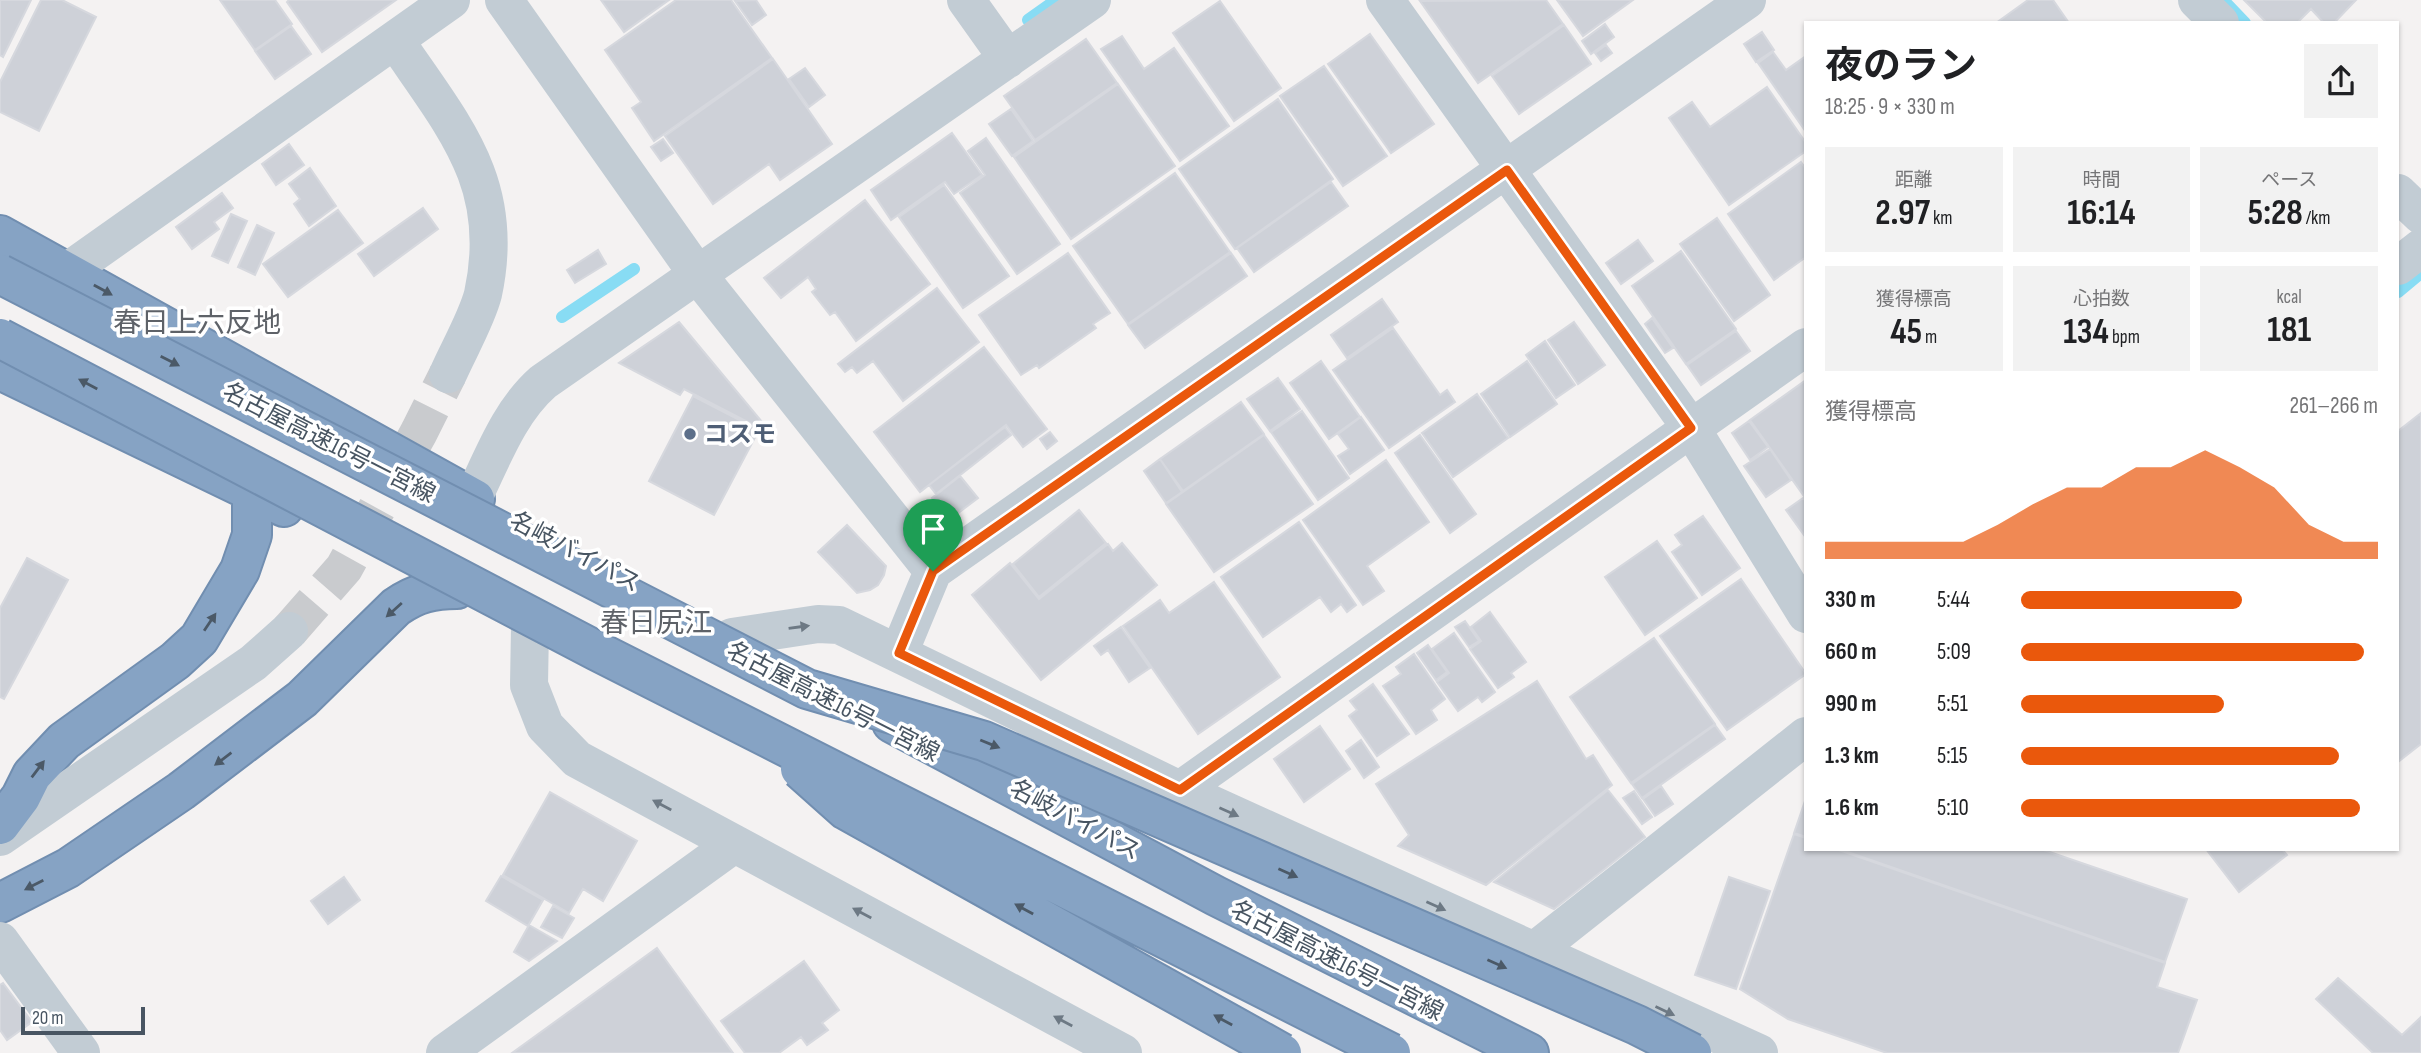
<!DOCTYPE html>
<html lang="ja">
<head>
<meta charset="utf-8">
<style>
	body { margin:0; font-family:"Sofia Sans Condensed","Noto Sans JP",sans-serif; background:#f2f2f2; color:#202124; height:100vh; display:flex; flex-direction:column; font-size:26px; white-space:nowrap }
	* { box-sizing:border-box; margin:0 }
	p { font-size:23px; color:#757577 }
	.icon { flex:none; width:38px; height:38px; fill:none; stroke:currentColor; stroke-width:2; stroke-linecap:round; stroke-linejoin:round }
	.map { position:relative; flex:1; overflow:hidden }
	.details { position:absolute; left:1804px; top:21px; width:595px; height:830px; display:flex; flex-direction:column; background:#fff; border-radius:0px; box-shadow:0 2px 5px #0004 }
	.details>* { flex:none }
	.scale { position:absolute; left:21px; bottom:18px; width:124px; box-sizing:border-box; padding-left:7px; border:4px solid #485562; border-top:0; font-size:19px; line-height:24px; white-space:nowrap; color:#485562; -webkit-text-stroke:5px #fff; paint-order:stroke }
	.pin { position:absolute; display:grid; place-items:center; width:60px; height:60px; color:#fff; margin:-72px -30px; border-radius:50% 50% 50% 0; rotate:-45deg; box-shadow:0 0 7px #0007 }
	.pin .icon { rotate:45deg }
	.round { display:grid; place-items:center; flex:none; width:74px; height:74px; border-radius:0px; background:#f2f2f2 }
	.head { display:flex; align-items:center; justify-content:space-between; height:119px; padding:0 21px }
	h1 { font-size:38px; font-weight:700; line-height:52px }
	.stats { display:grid; grid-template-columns:repeat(3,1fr); gap:10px; height:119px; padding:7px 21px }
	.stats div { display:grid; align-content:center; border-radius:0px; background:#f2f2f2; text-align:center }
	.stats b { font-size:35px; font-weight:700 }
	.stats small { font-size:19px; font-weight:400 }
	.stats p { font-size:19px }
	.chart { height:196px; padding:14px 21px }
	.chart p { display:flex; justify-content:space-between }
	.chart svg { width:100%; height:126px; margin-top:7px; fill:#ea580c; opacity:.7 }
	ul { padding:0 21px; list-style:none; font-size:23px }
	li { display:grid; grid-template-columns:112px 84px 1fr; align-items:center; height:52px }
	li i { height:18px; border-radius:9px; background:#ea580c }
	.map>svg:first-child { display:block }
</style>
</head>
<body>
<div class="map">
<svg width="2421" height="1053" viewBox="0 0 2421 1053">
	<rect width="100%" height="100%" fill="#f4f2f2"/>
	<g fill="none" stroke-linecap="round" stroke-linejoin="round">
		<!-- stream -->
		<path stroke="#88dcf4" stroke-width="12" d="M2226 3 2245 23
			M1028 20 1056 0
			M2398 292 2421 273
			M562 317 634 269"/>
	</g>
	<!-- building -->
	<path fill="#ced1d8" stroke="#d6d8de" stroke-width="2" d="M0 0H31L3 57 0 55Z
		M41 0H62L96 17 39 131 0 112V82Z
		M220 0H275L292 24 255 50Z
		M289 0H396L322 52 287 2Z
		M601 0H669L624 32Z
		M676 0H731L772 58 654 141 632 108 641 102 605 50Z
		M756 0 766 15 752 25 735 1Z
		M1546 0 1563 24 1478 83 1420 1Z
		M1557 0H1633L1583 36Z
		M2028 0H2053L2069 23H1996Z
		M2244 0H2356L2334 23H2324L2311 9 2297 23H2267Z
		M1220 1 1281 88 1234 121 1173 33Z
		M1605 24 1614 37 1591 54 1582 41Z
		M1564 25 1591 64 1519 114 1492 76Z
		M291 26 311 54 275 79 255 51Z
		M1762 32 1774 50 1756 62 1744 44Z
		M1370 34 1434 124 1391 153 1328 64Z
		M1122 36 1144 69 1174 48 1229 126 1180 161 1101 49Z
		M1086 39 1117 83 1035 140 1004 96Z
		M1606 45 1612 53 1601 61 1595 53Z
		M1773 52 1786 70 1806 56V132L1758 63Z
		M773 59 832 144 780 180 769 164 713 204 665 136Z
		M1324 66 1387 156 1343 186 1280 96Z
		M805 68 825 95 809 107 789 79Z
		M1118 84 1175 166 1071 239 1014 157Z
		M1767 87 1806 143V151L1729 205 1669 118 1692 102 1710 127Z
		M1278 99 1333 179 1235 249 1179 169Z
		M1011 109 1033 141 1012 156 989 124Z
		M952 133 982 175 954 194 945 182 891 220 871 190Z
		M986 138 1060 244 1017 274 960 193 985 175 968 151Z
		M663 139 673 153 661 161 651 147Z
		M289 144 304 165 276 185 262 164Z
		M1801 162 1806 169V257L1774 280 1728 214Z
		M310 168 336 206 309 226 294 204 300 199 289 184Z
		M1175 173 1230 252 1128 324 1073 246Z
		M1331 182 1348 206 1254 272 1237 248Z
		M944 185 1009 276 963 308 899 217Z
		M222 193 233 208 214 222 219 229 192 249 176 227Z
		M865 200 930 284 856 341 835 312 830 315 812 292 816 289 808 277 781 298 764 278Z
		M423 208 438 229 374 276 358 254Z
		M338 210 363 243 288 297 263 264Z
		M231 214 247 221 228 263 212 256Z
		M1717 218 1770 295 1734 321 1680 244Z
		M257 225 274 233 255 275 238 267Z
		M1638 240 1653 261 1621 284 1606 263Z
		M598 250 606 264 575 283 567 270Z
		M1681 251 1736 329 1686 364 1632 286Z
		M1068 253 1110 313 1093 324 1096 328 1039 368 1037 365 1021 375 979 315Z
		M1231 253 1247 276 1145 348 1128 325Z
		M937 288 979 342 903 401 873 361 857 373 852 367 845 372 838 364Z
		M1382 299 1398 322 1347 358 1331 335Z
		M1652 318 1673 348 1665 353 1645 324Z
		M679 322 767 428 765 431 684 389 680 395 619 363Z
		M1574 322 1605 365 1578 384 1548 340Z
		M1393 328 1440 395 1447 390 1455 402 1389 448 1333 370Z
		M1736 331 1750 351 1701 385 1687 365Z
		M1545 341 1575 385 1556 398 1526 355Z
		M984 347 1047 429 1023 447 1006 425 920 492 874 432Z
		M1321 361 1360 417 1329 439 1290 383Z
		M1527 361 1557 404 1510 437 1481 394Z
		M1278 378 1300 409 1270 431 1247 399Z
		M1806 380V499L1750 420Z
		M1477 394 1508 438 1453 477 1422 433Z
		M693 396 759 430 714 515 649 481Z
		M1241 402 1264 434 1183 491 1160 459Z
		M1302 411 1349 478 1318 500 1271 432Z
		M2421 413V744L2398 762V431Z
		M1361 417 1384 450 1350 474 1338 456 1349 449 1338 434Z
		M1749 421 1768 447 1750 460 1732 433Z
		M1005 427 1011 435 936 494 929 485Z
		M1050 432 1057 441 1047 449 1040 439Z
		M1264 435 1313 504 1214 572 1166 504Z
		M1420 435 1476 514 1450 533 1395 453Z
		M1770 449 1791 480 1766 497 1744 466Z
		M1160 459 1182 492 1166 503 1144 471Z
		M1386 460 1429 522 1367 566 1384 591 1363 605 1303 520Z
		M960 476 978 498 949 520 932 498Z
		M1803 498 1806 501V538L1786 510Z
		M1079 510 1106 543 1039 597 1013 564Z
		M1703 516 1740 568 1702 595 1672 552 1682 545 1675 535Z
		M1299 522 1356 605 1347 612 1341 604 1331 612 1320 597 1263 637 1221 577Z
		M847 525 886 566 884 575 878 585 870 590 857 593 818 552Z
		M1657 541 1697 598 1645 635 1605 577Z
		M1122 543 1157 585 1041 680 972 595 1010 563 1039 599 1108 544 1113 551Z
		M27 558 68 580 4 699 0 697V608Z
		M1741 579 1806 674 1727 730 1660 636Z
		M1214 582 1280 677 1198 734 1123 626 1160 600 1169 613Z
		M1490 612 1526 662 1511 673 1514 677 1498 688 1470 649 1481 641 1471 627Z
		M1465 621 1479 641 1469 647 1455 627Z
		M1121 627 1150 668 1129 682 1108 650 1101 655 1094 646Z
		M1454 633 1495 692 1482 702 1478 697 1458 711 1437 682 1449 673 1432 649Z
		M1654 638 1715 724 1631 783 1570 697Z
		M1428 645 1447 672 1436 680 1417 653Z
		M1414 654 1445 699 1431 710 1437 720 1416 734 1383 686 1401 674 1396 667Z
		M1537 681 1586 759 1593 755 1612 785 1486 885 1398 846 1409 835 1376 784Z
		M1373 684 1409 734 1377 756 1349 716 1357 710 1350 701Z
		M1715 725 1725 739 1642 798 1632 784Z
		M1320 726 1350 769 1304 802 1274 759Z
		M1361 740 1379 767 1364 778 1346 751Z
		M1661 786 1673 804 1655 816 1643 799Z
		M1608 790 1645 837 1554 909 1494 882Z
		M1634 791 1652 817 1642 824 1623 798Z
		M550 792 637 841 603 901 583 889 569 913 503 875Z
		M1806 798V837L1794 833Z
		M1794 834 1806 838V849H1836L2165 963 2157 987 2197 1000 2178 1053H1887L1788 1019 1740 989Z
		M1839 849H2041L2187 899 2165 962Z
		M2206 849H2282L2287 855 2239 892Z
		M501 876 543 900 528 926 486 901Z
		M344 877 360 900 328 924 311 901Z
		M1729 877 1770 891 1736 989 1695 975Z
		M553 906 574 918 562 938 541 927Z
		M529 925 557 941 529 961 514 952Z
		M657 948 733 1053H512Z
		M804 961 839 1010 822 1023 828 1030 807 1045 801 1037 779 1053H745L721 1021Z
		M2338 978 2402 1035 2421 1017V1053H2373L2316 999Z
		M3 983 32 1022 7 1040 0 1030V985Z"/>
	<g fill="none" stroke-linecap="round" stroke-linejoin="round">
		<!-- minor-tunnel -->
		<path stroke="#c9cbce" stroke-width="38" stroke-dasharray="38 19" stroke-linecap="butt" d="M289 631 344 568 419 432 448 374"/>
		<defs>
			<path id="highway" d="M0 235 475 499
				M0 370 284 507
				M892 723 1216 896 1529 1053
				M0 825 21 797 32 775 64 741 175 661 199 639 240 570 252 535V491
				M0 903 68 868 181 791 302 699 396 607C416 593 433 589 457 589"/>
		</defs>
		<!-- highway casing -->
		<use href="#highway" stroke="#718eb0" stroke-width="42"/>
		<!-- minor -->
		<path stroke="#c2ccd4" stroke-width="38" d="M504 0 698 275 933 571
			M966 0 1008 59
			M1385 0 1691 428 1806 614
			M2197 0 2220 23
			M395 40C453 126 507 183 483 294 477 318 458 351 448 374
			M2398 193 2421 215
			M2398 266 2421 248
			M68 271 451 0
			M473 498C493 457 509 412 543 382L1092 0
			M530 627 529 685 545 726 577 759 1123 1053
			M732 637 818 624 839 625 1180 790 1759 1053
			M899 653 933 571 1747 0
			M1180 790 1806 347
			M0 837 253 663 289 631
			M0 941 81 1053
			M1534 951 1806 736
			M445 1053 734 844"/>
		<!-- highway -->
		<use href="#highway" stroke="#86a3c4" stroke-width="38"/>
		<defs>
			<path id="highway-bridge" d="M0 274 807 689 984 741 1637 1025 1692 1053
				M0 338 597 651 1391 1053
				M800 769 846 810 1282 1053"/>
		</defs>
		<!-- highway-bridge casing -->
		<use href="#highway-bridge" stroke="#718eb0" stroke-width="42" stroke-linecap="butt"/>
		<!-- highway-bridge -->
		<use href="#highway-bridge" stroke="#86a3c4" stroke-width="38"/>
	</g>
	<!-- one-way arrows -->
	<defs><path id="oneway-solid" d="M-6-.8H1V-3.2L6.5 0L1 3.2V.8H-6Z" transform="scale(1.75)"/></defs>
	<g fill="#4b5967">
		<use href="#oneway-solid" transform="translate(103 290) rotate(29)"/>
		<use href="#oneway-solid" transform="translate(170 361) rotate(27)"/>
		<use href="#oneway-solid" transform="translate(88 384) rotate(-152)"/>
		<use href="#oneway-solid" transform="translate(394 610) rotate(138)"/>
		<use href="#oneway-solid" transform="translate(210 622) rotate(-56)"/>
		<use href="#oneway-solid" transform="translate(990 744) rotate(22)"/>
		<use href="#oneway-solid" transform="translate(223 759) rotate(143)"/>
		<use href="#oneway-solid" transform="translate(38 769) rotate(-53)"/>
		<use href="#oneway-solid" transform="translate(1288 873) rotate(24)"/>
		<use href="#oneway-solid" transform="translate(34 885) rotate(153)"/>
		<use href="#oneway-solid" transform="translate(1024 909) rotate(-151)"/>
		<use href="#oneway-solid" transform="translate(1497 964) rotate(24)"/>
		<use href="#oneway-solid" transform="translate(1223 1020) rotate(-151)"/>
	</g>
	<g fill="#6d7984">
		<use href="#oneway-solid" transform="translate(799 627) rotate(-8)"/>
		<use href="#oneway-solid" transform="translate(662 805) rotate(-152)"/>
		<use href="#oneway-solid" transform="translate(1229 812) rotate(24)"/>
		<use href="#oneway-solid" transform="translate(1436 906) rotate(24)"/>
		<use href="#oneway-solid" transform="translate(862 913) rotate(-152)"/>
		<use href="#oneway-solid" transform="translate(1665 1011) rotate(25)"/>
		<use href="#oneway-solid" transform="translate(1063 1021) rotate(-152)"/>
	</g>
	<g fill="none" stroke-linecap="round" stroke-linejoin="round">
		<defs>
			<path id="route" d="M1507 170 1691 428 1180 790 899 653 933 571Z"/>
		</defs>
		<!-- route casing -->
		<use href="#route" stroke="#fff" stroke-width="14"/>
		<!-- route -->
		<use href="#route" stroke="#ea580c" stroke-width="9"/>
	</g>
	<!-- markers -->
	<circle fill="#5c6f8a" stroke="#fff" stroke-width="2.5" cx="690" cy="434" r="7"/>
	<g text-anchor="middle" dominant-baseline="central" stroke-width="7" stroke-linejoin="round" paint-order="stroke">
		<!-- service labels -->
		<g font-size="24" font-weight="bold" fill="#4e5e75" stroke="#fff" text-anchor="start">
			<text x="704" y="434">コスモ</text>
		</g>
		<!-- street labels -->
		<g font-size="24" fill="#485562" stroke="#fff">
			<text transform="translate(329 443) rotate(27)">名古屋高速16号一宮線</text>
			<text transform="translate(575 552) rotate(28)">名岐バイパス</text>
			<text transform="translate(833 702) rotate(27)">名古屋高速16号一宮線</text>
			<text transform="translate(1075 820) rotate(28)">名岐バイパス</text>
			<text transform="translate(1337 961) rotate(27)">名古屋高速16号一宮線</text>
		</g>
		<!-- quarter labels -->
		<g font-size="28" fill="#5e6268" stroke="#fff">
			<text x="197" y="323">春日上六反地</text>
			<text x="656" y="623">春日尻江</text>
		</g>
	</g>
</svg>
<div class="scale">20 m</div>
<div class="pin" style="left:933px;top:571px;background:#1e9e55"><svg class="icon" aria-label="arrive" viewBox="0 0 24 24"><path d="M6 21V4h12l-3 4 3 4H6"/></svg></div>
<section class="details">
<div class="head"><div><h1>夜のラン</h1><p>18:25 · 9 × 330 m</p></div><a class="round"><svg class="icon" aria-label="share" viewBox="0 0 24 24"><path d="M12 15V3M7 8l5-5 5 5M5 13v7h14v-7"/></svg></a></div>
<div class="stats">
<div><p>距離</p><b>2.97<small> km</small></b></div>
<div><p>時間</p><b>16:14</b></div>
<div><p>ペース</p><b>5:28<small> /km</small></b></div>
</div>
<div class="stats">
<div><p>獲得標高</p><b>45<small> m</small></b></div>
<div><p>心拍数</p><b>134<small> bpm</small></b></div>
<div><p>kcal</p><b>181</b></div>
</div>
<div class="chart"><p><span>獲得標高</span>261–266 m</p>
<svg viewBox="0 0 160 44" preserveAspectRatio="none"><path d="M0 44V38L10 38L20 38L30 38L40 38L50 32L60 25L70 19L80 19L90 12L100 12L110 6L120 12L130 19L140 32L150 38L160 38V44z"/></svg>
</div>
<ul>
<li><b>330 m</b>5:44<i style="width:62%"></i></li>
<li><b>660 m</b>5:09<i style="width:96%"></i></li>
<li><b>990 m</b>5:51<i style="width:57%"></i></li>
<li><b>1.3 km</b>5:15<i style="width:89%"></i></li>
<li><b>1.6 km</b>5:10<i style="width:95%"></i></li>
</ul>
</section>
</div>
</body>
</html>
